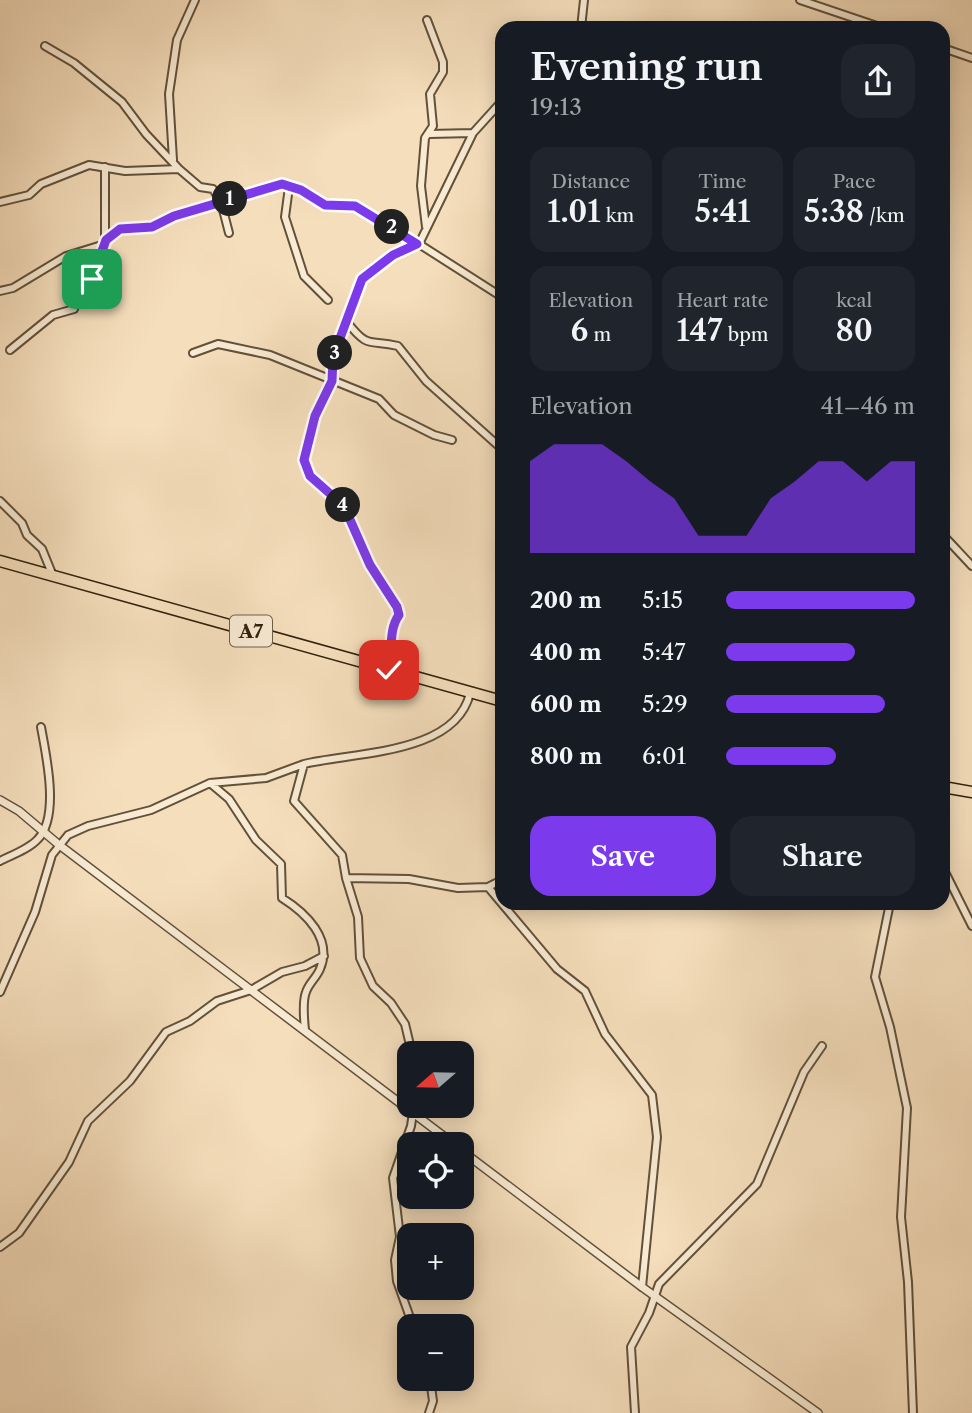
<!DOCTYPE html>
<html lang="en">
<head>
<meta charset="utf-8">
<style>
	body { margin:0; font-family:"Libre Caslon Text",serif; background:#20242c; color:#f1f3f6; height:100vh; display:flex; flex-direction:column; font-size:26px; white-space:nowrap }
	* { box-sizing:border-box; margin:0 }
	p { font-size:23px; color:#9ea1a6 }
	.icon { flex:none; width:38px; height:38px; fill:none; stroke:currentColor; stroke-width:2; stroke-linecap:round; stroke-linejoin:round }
	.map { position:relative; flex:1; overflow:hidden }
	.panel { position:absolute; left:495px; top:21px; width:455px; height:889px; display:flex; flex-direction:column; background:#171b24; border-radius:21px; box-shadow:0 4px 18px #0003 }
	.panel>* { flex:none }
	.needle { width:46px; rotate:250deg }
	.fabs { position:absolute; left:397px; top:1041px; display:grid; gap:14px }
	.fabs a { display:grid; place-items:center; width:77px; height:77px; border-radius:14px; background:#171b24; box-shadow:0 4px 18px #0003; font-size:35px }
	.pin { position:absolute; display:grid; place-items:center; width:60px; height:60px; color:#fff; margin:-30px; border-radius:14px; box-shadow:0 4px 10px #0006 }
	.km { position:absolute; width:35px; height:35px; margin:-18px; border-radius:50%; background:#222; color:#fff; font-size:19px; line-height:35px; text-align:center }
	.round { display:grid; place-items:center; flex:none; width:74px; height:74px; border-radius:21px; background:#20242c }
	.headline { display:flex; align-items:center; justify-content:space-between; height:119px; padding:0 35px }
	h1 { font-size:38px; font-weight:600; line-height:52px }
	.stats { display:grid; grid-template-columns:repeat(3,1fr); gap:10px; height:119px; padding:7px 35px }
	.stats div { display:grid; align-content:center; border-radius:18px; background:#20242c; text-align:center }
	.stats b { font-size:30px; font-weight:600 }
	.stats small { font-size:19px; font-weight:400 }
	.stats p { font-size:19px }
	.chart { height:196px; padding:14px 35px }
	.chart p { display:flex; justify-content:space-between }
	.chart svg { width:100%; height:126px; margin-top:7px; fill:#7c3aed; opacity:.7 }
	.cta { display:flex; gap:14px; margin-top:auto; padding:14px 35px }
	.cta a { flex:1; height:80px; border-radius:21px; background:#7c3aed; color:#fff; font-size:28px; font-weight:600; line-height:80px; text-align:center }
	.cta a+a { background:#20242c; color:#f1f3f6 }
	ul { padding:0 35px; list-style:none; font-size:23px }
	li { display:grid; grid-template-columns:112px 84px 1fr; align-items:center; height:52px }
	li i { height:18px; border-radius:9px; background:#7c3aed }
	.map>svg:first-child { display:block }
</style>
</head>
<body>
<div class="map">
<svg width="972" height="1413" viewBox="0 0 972 1413">
	<rect width="100%" height="100%" fill="#f5debc"/>
	<filter id="stains"><feTurbulence type="fractalNoise" baseFrequency=".00286" numOctaves="4"/><feColorMatrix values="0 0 0 0 .2 0 0 0 0 .09 0 0 0 0 .02 0 0 0 .5 -.17"/></filter>
	<radialGradient id="worn" r=".72"><stop offset=".6" stop-color="#630" stop-opacity="0"/><stop offset="1" stop-color="#630" stop-opacity=".3"/></radialGradient>
	<g fill="none" stroke-linecap="round" stroke-linejoin="round">
		<defs>
			<path id="minor" d="M800 0 883 28
				M581 28 584 0
				M45 46 74 63 122 102 146 134 179 169 200 187 213 189 221 202 229 233
				M943 48 972 58
				M429 134 473 133
				M173 160 169 94 177 40 195 0
				M289 187 285 217 304 276 328 300
				M0 202 29 195 41 184 89 165 125 171 179 169
				M426 227 421 186 425 138 433 126 430 94 443 72V62L427 20
				M419 244 502 297
				M0 291 13 288 66 256 105 244V167
				M347 322C369 350 369 339 398 346L426 381 502 449
				M10 350 53 315 74 309 77 297 99 262 106 240 120 229 152 227 174 216 282 184 301 190 325 205 355 206 417 244
				M193 353 218 344 270 355 379 399 394 415 434 435 452 440
				M0 501 22 523 27 535 42 549 53 576
				M943 535 972 566
				M389 670C393 651 388 630 399 615L397 607 370 565 344 506 310 476 304 460 315 416 332 381 333 357 362 279 393 255 419 244 473 133 502 101
				M470 693C456 755 353 752 304 764L294 801 342 855 346 878 409 879 458 888 488 887 557 969 585 991 605 1034 652 1095 657 1137 642 1287
				M210 783 229 799 256 840 281 864 282 898C306 913 333 939 320 969 317 977 309 983 306 992 302 1002 304 1019 305 1030
				M0 861C12 855 29 849 38 839 60 816 46 755 41 727
				M943 868 972 926
				M346 878 358 917 360 958 373 986 391 1003 405 1024 410 1045V1065
				M488 887 502 880
				M890 903 875 977 890 1027 907 1108 901 1217 908 1282 913 1413
				M0 992 35 912 52 855 68 835 88 826 151 810 210 783 266 778 304 764
				M0 1247 19 1233 69 1162 88 1121 130 1081 166 1032 190 1021 217 1001 251 990 282 972 305 966 324 956
				M413 1326 397 1281 395 1260 400 1237 393 1178 411 1126 414 1106
				M429 1413 433 1401 430 1379
				M635 1413 631 1347 649 1313 659 1284 757 1184 804 1072 822 1046"/>
			<path id="tertiary" d="M0 800 19 811 58 844 454 1144
				M462 1151 642 1287 818 1413"/>
			<path id="trunk" d="M0 561 502 701
				M943 787 972 792"/>
		</defs>
		<!-- minor casing -->
		<use href="#minor" stroke="#625139" stroke-width="10"/>
		<!-- tertiary casing -->
		<use href="#tertiary" stroke="#625139" stroke-width="10"/>
		<!-- trunk casing -->
		<use href="#trunk" stroke="#31220d" stroke-width="13"/>
		<!-- minor -->
		<use href="#minor" stroke="#f8ead3" stroke-width="6"/>
		<!-- tertiary -->
		<use href="#tertiary" stroke="#f8ead3" stroke-width="7"/>
		<!-- trunk -->
		<use href="#trunk" stroke="#f5debc" stroke-width="10"/>
	</g>
	<g fill="none" stroke-linecap="round" stroke-linejoin="round">
		<defs>
			<path id="route" d="M92 279 106 240 120 229 152 227 174 216 282 184 301 190 325 205 355 206 417 244 393 255 362 279 333 357 332 381 315 416 304 460 310 476 344 506 370 565 397 607 399 615C388 630 393 651 389 670"/>
		</defs>
		<!-- route casing -->
		<use href="#route" stroke="#fff" stroke-width="14"/>
		<!-- route -->
		<use href="#route" stroke="#7c3aed" stroke-width="9"/>
	</g>
	<g text-anchor="middle" dominant-baseline="central" stroke-width="5" stroke-linejoin="round" paint-order="stroke">
		<!-- shield labels -->
		<rect fill="#f8ead3" stroke="#6d5e48" stroke-width="2" x="230" y="615.5" width="42" height="31" rx="5"/>
		<g font-size="19" font-weight="bold" fill="#31220d">
			<text x="251" y="631">A7</text>
		</g>
	</g>
	<rect width="100%" height="100%" filter="url(#stains)"/>
	<rect width="100%" height="100%" fill="url(#worn)"/>
</svg>
<div class="fabs">
<a><svg class="needle" viewBox="-14 -14 28 28"><path d="M0-13l5 13h-10z" fill="#e53935"/><path d="M0 13l5-13h-10z" fill="#9ea1a6"/></svg></a>
<a><svg class="icon" aria-label="locate" viewBox="0 0 24 24"><circle cx="12" cy="12" r="6"/><path d="M12 2v4M12 18v4M2 12h4M18 12h4"/></svg></a>
<a>+</a>
<a>−</a>
</div>
<div class="pin" style="left:92px;top:279px;background:#1e9e55"><svg class="icon" aria-label="arrive" viewBox="0 0 24 24"><path d="M6 21V4h12l-3 4 3 4H6"/></svg></div>
<div class="pin" style="left:389px;top:670px;background:#d93025"><svg class="icon" aria-label="check" viewBox="0 0 24 24"><path d="M5 12l5 5 9-10"/></svg></div>
<b class="km" style="left:230px;top:199px">1</b>
<b class="km" style="left:392px;top:227px">2</b>
<b class="km" style="left:335px;top:353px">3</b>
<b class="km" style="left:343px;top:505px">4</b>
<section class="panel">
<div class="headline"><div><h1>Evening run</h1><p>19:13</p></div><a class="round"><svg class="icon" aria-label="share" viewBox="0 0 24 24"><path d="M12 15V3M7 8l5-5 5 5M5 13v7h14v-7"/></svg></a></div>
<div class="stats">
<div><p>Distance</p><b>1.01<small> km</small></b></div>
<div><p>Time</p><b>5:41</b></div>
<div><p>Pace</p><b>5:38<small> /km</small></b></div>
</div>
<div class="stats">
<div><p>Elevation</p><b>6<small> m</small></b></div>
<div><p>Heart rate</p><b>147<small> bpm</small></b></div>
<div><p>kcal</p><b>80</b></div>
</div>
<div class="chart"><p><span>Elevation</span>41–46 m</p>
<svg viewBox="0 0 160 44" preserveAspectRatio="none"><path d="M0 44V12L10 6L20 6L30 6L40 12L50 19L60 25L70 38L80 38L90 38L100 25L110 19L120 12L130 12L140 19L150 12L160 12V44z"/></svg>
</div>
<ul>
<li><b>200 m</b>5:15<i style="width:100%"></i></li>
<li><b>400 m</b>5:47<i style="width:68%"></i></li>
<li><b>600 m</b>5:29<i style="width:84%"></i></li>
<li><b>800 m</b>6:01<i style="width:58%"></i></li>
</ul>
<div class="cta"><a>Save</a><a>Share</a></div>
</section>
</div>
</body>
</html>
